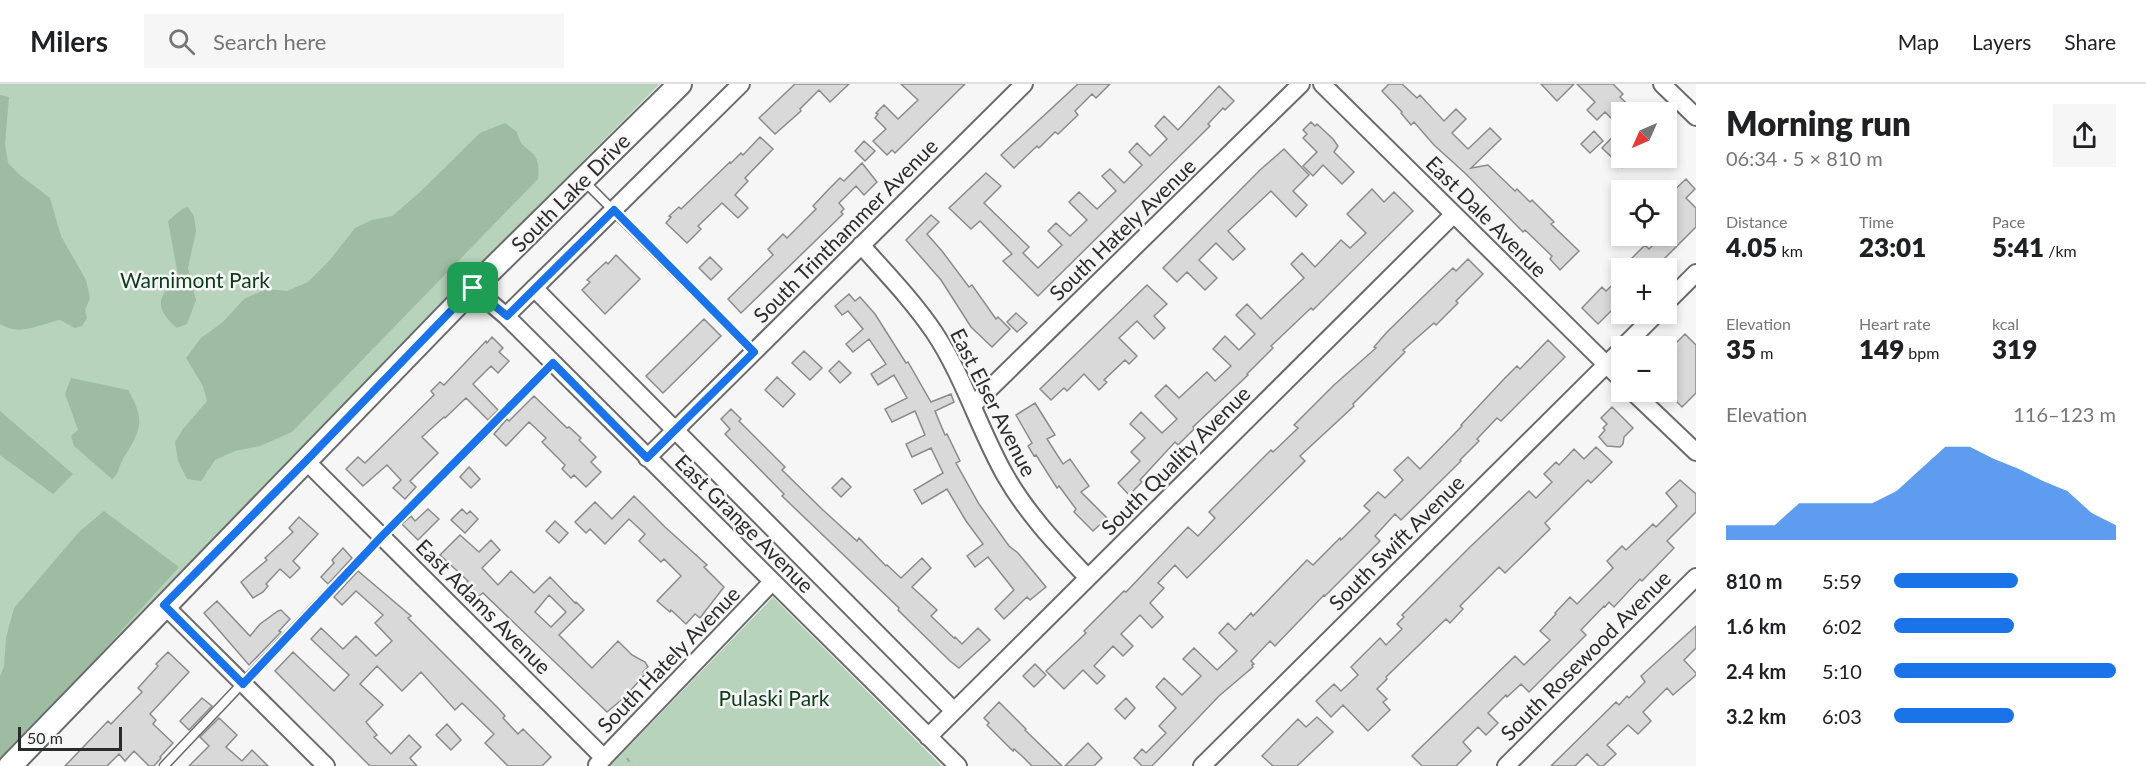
<!DOCTYPE html>
<html lang="en">
<head>
<meta charset="utf-8">
<style>
	body { margin:0; font-family:Lato,sans-serif; background:#f6f6f6; color:#202124; height:100vh; display:flex; flex-direction:column; font-size:22px; white-space:nowrap }
	* { box-sizing:border-box; margin:0 }
	p { font-size:20px; color:#757577 }
	.icon { flex:none; width:33px; height:33px; fill:none; stroke:currentColor; stroke-width:2; stroke-linecap:round; stroke-linejoin:round }
	.map { position:relative; flex:1; overflow:hidden }
	.side { display:flex; flex-direction:column; background:#fff; width:450px }
	.side>* { flex:none }
	.needle { width:39px; rotate:225deg }
	.fabs { position:absolute; left:1611px; top:18px; display:grid; gap:12px }
	.fabs a { display:grid; place-items:center; width:66px; height:66px; border-radius:0px; background:#fff; box-shadow:0 3px 9px #0003; font-size:30px }
	.scale { position:absolute; left:18px; bottom:15px; width:104px; box-sizing:border-box; padding-left:6px; border:3px solid #2a2b2b; border-top:0; font-size:16px; line-height:21px; white-space:nowrap; color:#2a2b2b; -webkit-text-stroke:4px #f6f6f7; paint-order:stroke }
	.pin { position:absolute; display:grid; place-items:center; width:51px; height:51px; color:#fff; margin:-26px; border-radius:12px; box-shadow:0 3px 9px #0006 }
	.round { display:grid; place-items:center; flex:none; width:63px; height:63px; border-radius:0px; background:#f6f6f6 }
	.overview { display:flex; align-items:center; justify-content:space-between; height:102px; padding:0 30px }
	h1 { font-size:33px; font-weight:800; line-height:45px }
	.figures { display:grid; grid-template-columns:repeat(3,1fr); gap:9px; height:102px; padding:6px 30px }
	.figures div { display:grid; align-content:center }
	.figures b { font-size:26px; font-weight:800 }
	.figures small { font-size:16px; font-weight:400 }
	.figures p { font-size:16px }
	.chart { height:168px; padding:12px 30px }
	.chart p { display:flex; justify-content:space-between }
	.chart svg { width:100%; height:108px; margin-top:6px; fill:#1a73e8; opacity:.7 }
	ul { padding:0 30px; list-style:none; font-size:20px }
	li { display:grid; grid-template-columns:96px 72px 1fr; align-items:center; height:45px }
	li i { height:15px; border-radius:8px; background:#1a73e8 }
	header { display:flex; align-items:center; gap:36px; box-sizing:border-box; height:84px; padding:0 30px; background:#fff; border-bottom:2px solid #e0e0e0 }
	header strong { font-size:28px }
	nav { display:flex; gap:33px; margin-inline-start:auto; font-size:21px }
	.search { width:420px; height:54px; background:#f6f6f6; display:flex; align-items:center; gap:15px; box-sizing:border-box; padding:0 21px; border-radius:0px; color:#757577; font-size:22px }
	main { display:flex; flex:1; min-height:0 }
	.map>svg:first-child { display:block }
</style>
</head>
<body>
<header>
<strong>Milers</strong>
<div class="search"><svg class="icon" aria-label="search" viewBox="0 0 24 24"><circle cx="10" cy="10" r="6"/><path d="M15 15l6 6"/></svg>Search here</div>
<nav><a>Map</a><a>Layers</a><a>Share</a></nav>
</header>
<main>
<div class="map">
<svg width="1696" height="682" viewBox="0 0 1696 682">
	<rect width="100%" height="100%" fill="#f6f6f7"/>
	<!-- green -->
	<path fill="#b7d3bb" d="M0 0H660L466 194 0 676Z
		M773 513 942 682H610Z"/>
	<!-- forest -->
	<path fill="#9ebca2" d="M0 11 9 13 5 60 8 79 21 92 50 114 61 152 86 196 90 214 85 226 87 234 82 242 75 244 60 236C39 240 20 253 0 240Z
		M505 39 517 48C522 73 542 60 538 95L292 348 260 362 235 367 215 376 201 397 187 395 178 377 175 358 183 345 207 317 203 302 186 274 201 254 223 238 244 215 266 205 287 207 308 198 329 177 355 144 372 136 392 132 420 108 480 49Z
		M188 123 194 132 196 147 188 184 196 216 187 240 177 244C151 221 160 213 178 191L168 137 182 125Z
		M71 294 128 306C146 337 141 346 123 375 118 383 120 389 112 395L74 362 71 352 78 346 65 310Z
		M0 327 73 390 53 410 0 371Z
		M104 427 179 483 0 681V592L4 583 6 554 14 524 79 448Z"/>
	<!-- building -->
	<path fill="#d9d9da" stroke="#8c8b8c" stroke-width="1.5" fill-rule="evenodd" d="M795 0H849L830 18 819 6 800 25 801 27 775 50 759 34Z
		M901 0H965L895 69 892 66 887 71 873 57 886 45 875 34 878 30 876 29 884 21 898 35 918 16Z
		M1078 0H1110L1096 14 1092 10 1075 27 1078 31 1058 50 1055 48 1039 64 1037 62 1014 84 1001 71Z
		M1389 0H1402L1417 14 1420 11 1444 37 1456 25 1466 35 1452 49 1468 65 1490 44 1501 55 1471 84 1488 81 1515 107 1517 105 1530 118 1532 116 1554 138 1551 140 1579 167 1560 186 1550 175 1552 172 1525 146 1523 148 1466 90 1434 61 1414 38 1411 41 1401 29 1402 28 1382 7Z
		M1541 0H1574L1557 17Z
		M1577 0H1613L1623 10 1620 13 1636 28H1622V83L1602 64 1621 44 1605 28 1597 36 1587 26 1595 18Z
		M1219 2 1234 17 1225 26 1223 24 1208 40 1210 42 1038 212 1003 177 1012 170 980 137 971 145 949 124 986 89 1001 102 984 119 1029 163 1023 169 1038 184 1062 161 1048 147 1056 139 1070 152 1087 136 1069 118 1079 108 1097 125 1116 107 1102 92 1110 85 1124 99 1142 81 1129 68 1137 59 1150 72 1167 55 1155 42 1164 32 1178 46Z
		M1311 38 1315 42 1317 40 1333 55 1338 62 1334 68 1354 88 1342 100 1323 81 1313 92 1303 82 1317 68 1303 54 1307 50 1303 46Z
		M1594 47 1603 57 1590 69 1581 60Z
		M760 53 773 65 745 94 748 97 735 111 748 124 738 134 722 119 698 142 701 145 687 159 666 139 671 133 669 132 679 123 681 125 730 78 731 79 741 69 743 71Z
		M864 57 875 67 865 77 855 67Z
		M1284 65 1309 91 1293 107 1307 121 1296 133 1271 107 1228 147 1245 165 1233 176 1216 159 1199 176 1217 194 1205 206 1187 188 1177 198 1163 184 1260 86Z
		M862 79 877 98 864 111 856 102 839 119 844 125 841 128 843 130 741 229 728 215 773 171 768 165 783 150 787 154 816 125 813 122 829 105 840 94 844 97Z
		M1686 95 1695 105 1686 114 1696 124V143L1655 184H1622L1645 161 1649 165 1662 152H1666V114Z
		M1372 105 1384 118 1394 108 1413 127 1328 211 1313 226 1311 224 1271 262 1273 264 1247 290 1248 291 1193 343 1194 345 1178 361 1175 358 1140 396 1142 398 1129 411 1118 399 1140 377 1131 368 1145 354 1130 340 1141 328 1162 349 1177 335 1155 312 1166 301 1179 314 1207 288 1215 297 1231 282 1213 265 1225 252 1239 266 1255 250 1236 231 1247 220 1261 235 1287 210 1304 194 1291 180 1302 169 1315 183 1341 156 1350 164 1366 149 1347 130Z
		M931 131 939 138 927 150 942 167 969 203 972 201 996 235 998 233 1010 245 992 263 971 243 941 196 906 156Z
		M616 171 640 195 605 230 582 206 590 198 587 196 606 178 608 180Z
		M710 173 722 185 711 196 699 184Z
		M1468 175 1483 190 1456 217 1458 219 1436 241 1434 239 1403 266 1405 268 1353 320 1354 322 1300 372 1305 377 1187 494 1175 481 1158 499 1164 504 1150 519 1163 533 1152 544 1140 531 1121 550 1133 562 1123 572 1113 562 1094 582 1105 592 1097 600 1083 586 1064 605 1046 587 1086 549 1084 547 1124 507 1126 508 1188 443 1198 452 1215 434 1209 428 1271 366 1273 368 1298 344 1294 341 1334 301 1376 264 1374 263 1387 248 1427 209 1453 184 1456 187Z
		M1622 192V216L1598 240 1582 224 1602 203 1606 207Z
		M1147 201 1167 220 1154 232 1165 244 1154 255 1137 237 1119 254 1137 272 1129 280 1125 276 1104 296 1107 298 1099 306 1084 290 1067 307 1064 304 1051 316 1040 305Z
		M849 210 855 217 860 213 875 230 906 279 908 278 931 318 951 310 954 318 935 327 945 351 947 350 960 377 956 379 979 420 1009 462 1018 469 1046 503 1030 516 1027 513 1004 535 995 525 1014 506 988 473 975 483 967 472 983 460 966 437 947 405 922 420 914 406 943 389 931 364 912 373 906 360 925 351 915 327 892 338 885 325 907 314 894 291 878 301 871 290 886 280 869 255 853 268 846 260 863 245 848 227 842 231 835 222Z
		M1016 229 1027 239 1017 248 1007 238Z
		M704 235 721 252 663 309 646 292Z
		M1685 250 1696 261V309L1682 323 1666 307V269Z
		M492 253 503 264 499 268 509 277 498 289 491 282 473 300 498 326 488 336 466 314 445 334 444 333 422 353 438 369 410 397 416 403 405 415 393 404 401 396 387 381 363 402 346 385 358 373 365 379 434 311 431 307 440 298 444 301 486 257 487 259Z
		M1548 256 1565 273 1501 337 1497 334 1477 355 1479 357 1460 376 1461 377 1401 436 1395 430 1375 452 1380 457 1325 512 1324 511 1275 562 1270 557 1251 577 1254 580 1252 581 1253 583 1219 612 1152 682H1142L1134 674 1142 665 1146 669 1166 649 1159 642 1176 624 1156 603 1164 594 1182 611 1201 592 1183 575 1194 564 1217 586 1237 567 1219 549 1228 539 1235 546 1251 529 1253 532 1307 476 1313 481 1340 454 1341 456 1370 427 1364 422 1378 408 1385 414 1403 396 1394 386 1408 373 1420 385 1462 342 1461 341 1504 295 1517 282 1520 285Z
		M804 267 822 284 810 296 792 279Z
		M839 277 851 289 840 299 829 287Z
		M777 293 795 310 783 323 765 306Z
		M534 312 567 344 569 343 581 354 579 356 596 373 591 378 601 388 586 403 574 391 571 394 562 385 565 381 542 358 546 354 529 338 506 362 494 350 507 335 509 337Z
		M1035 319 1055 351 1047 355 1063 380 1070 375 1089 402 1081 408 1107 434 1093 447 1074 428 1076 425 1059 402 1057 404 1036 371 1034 372 1028 362 1032 359 1016 331Z
		M1612 323 1633 344 1624 353 1623 360 1620 363 1607 362 1599 353 1605 346 1603 344 1607 340 1601 334Z
		M731 325 741 335 739 337 785 383 782 386 823 426 857 457 859 454 886 482 887 481 901 494 922 474 931 484 912 503 937 526 931 532 954 554 955 553 962 560 978 544 990 556 959 584 950 577 898 526 899 524 782 412 784 410 725 350 730 345 721 335Z
		M1596 363 1612 378 1591 399 1588 396 1545 439 1550 445 1505 489 1499 483 1460 522 1463 525 1450 539 1446 535 1386 593 1387 595 1377 605 1387 615 1383 618 1390 626 1368 647 1343 621 1331 633 1316 617 1334 600 1341 607 1358 591 1351 583 1380 554 1386 561 1402 545 1397 540 1404 533 1402 531 1470 463 1529 407 1536 414 1552 398 1544 390 1556 378 1559 381 1574 365 1584 375Z
		M469 383 480 395 471 404 460 393Z
		M842 394 851 403 841 413 832 404Z
		M1680 396 1696 410V428L1667 457 1674 464 1642 497 1640 495 1614 523 1609 518 1605 523 1604 522 1581 546 1586 551 1529 608 1521 600 1507 613 1506 611 1488 629 1498 639 1486 651 1478 643 1463 658 1471 667 1456 682H1422L1412 672 1515 572 1524 581 1550 556 1540 547 1556 530 1555 529 1570 513 1577 520 1613 484 1607 477 1622 462 1626 466 1653 440 1656 443 1677 422 1666 409Z
		M634 412 665 443 707 481 704 483 724 503 700 534 695 530 686 540 671 526 670 528 657 517 681 492 664 475 661 478 639 457 645 450 629 435 605 460 590 445 586 449 575 438 595 418 612 435Z
		M428 425 439 435 418 456 402 440 411 432 415 437Z
		M462 425 467 430 470 427 478 435 465 449 451 436Z
		M299 433 318 450 293 477 300 484 290 494 280 485 266 500 268 502 263 508 253 514 241 498 267 476 265 474 293 448 289 444Z
		M555 437 568 449 559 459 546 447Z
		M460 451 479 468 491 456 500 466 482 484 498 501 511 487 534 509 550 493 575 519 576 518 584 526 559 551 592 584 618 557 632 571 645 578 648 583 643 588 645 590 625 613 607 628 483 509 476 514 464 501 468 497 440 471ZM549 511 566 528 551 543 535 528Z
		M343 464 352 474 328 500 321 493 334 479 332 476Z
		M358 487 411 532 408 534 499 625 505 632 503 634 518 650 523 645 551 673 542 682H508L485 659 494 650 462 619 455 626 421 588 402 607 377 582 360 600 383 621 366 638 377 651 374 653 391 670 409 651 421 663 410 674 417 682H370L275 587 293 568 334 607 349 591 311 555 321 544 343 565 356 552 376 572 392 557 375 539 383 531 356 507 342 521 334 513Z
		M217 517 250 552 260 540 278 527 281 526 290 535 279 547 281 548 249 581 204 529Z
		M1696 542V564L1684 576 1696 589V591L1673 611 1667 604 1643 628 1651 637 1638 650 1628 641 1607 661 1616 670 1603 682H1599L1587 670 1575 682H1551L1616 618 1619 621 1627 612 1629 614 1645 598 1641 592Z
		M168 568 189 588 150 630 156 636 153 640 173 659 160 673 161 674 154 682H149L134 667 125 677 119 670 107 682H65L108 637 111 640 142 608 138 604 158 582 156 580Z
		M1035 580 1046 591 1034 603 1023 592Z
		M202 614 212 622 189 646 180 637Z
		M1126 614 1135 624 1125 635 1115 625Z
		M999 618 1026 645 1025 646 1062 682H1032L1022 672 1014 665 1013 667 987 641 989 639 984 634Z
		M1317 633 1333 648 1297 682H1273L1262 672 1298 635 1306 643Z
		M219 634 237 651 226 663 242 677 252 666 268 682H189L209 662 200 653Z
		M447 640 461 656 451 666 436 651Z
		M1088 659 1102 674 1094 682H1065Z"/>
	<g fill="none" stroke-linecap="round" stroke-linejoin="round">
		<defs>
			<path id="lane" d="M583 96 754 268
				M164 682 382 452 553 279"/>
			<path id="street" d="M1322 0 1622 296
				M1662 0 1696 33
				M861 161C886 189 913 217 934 248 964 293 979 345 1005 391 1027 430 1058 462 1088 494
				M473 204 506 232 958 682
				M534 204 954 627
				M1666 219 1696 189
				M506 232 741 0
				M1624 262 1656 230
				M1633 308 1696 368
				M973 321 1301 0
				M647 374 1024 0
				M306 377 604 674
				M164 521 326 682
				M928 653 1453 131
				M597 681 772 498
				M1202 682 1622 265
				M1506 682 1696 493"/>
			<path id="secondary" d="M10 682 473 204 680 0"/>
		</defs>
		<!-- lane casing -->
		<use href="#lane" stroke="#6a6a6b" stroke-width="11"/>
		<!-- street casing -->
		<use href="#street" stroke="#6a6a6b" stroke-width="20"/>
		<!-- secondary casing -->
		<use href="#secondary" stroke="#6a6a6b" stroke-width="26"/>
		<!-- path -->
		<path stroke="#a0a0a1" stroke-width="2" stroke-dasharray="4.5 4.5" stroke-linecap="butt" d="M627 674 632 682"/>
		<!-- lane -->
		<use href="#lane" stroke="#fff" stroke-width="8"/>
		<!-- street -->
		<use href="#street" stroke="#fff" stroke-width="16"/>
		<!-- secondary -->
		<use href="#secondary" stroke="#fff" stroke-width="22"/>
	</g>
	<g fill="none" stroke-linecap="round" stroke-linejoin="round">
		<defs>
			<path id="route" d="M614 126 754 268 647 374 553 279 382 452 243 600 164 521 306 377 473 204 507 232Z"/>
		</defs>
		<!-- route casing -->
		<use href="#route" stroke="#fff" stroke-width="12"/>
		<!-- route -->
		<use href="#route" stroke="#1a73e8" stroke-width="8"/>
	</g>
	<g text-anchor="middle" dominant-baseline="central" stroke-width="5" stroke-linejoin="round" paint-order="stroke">
		<!-- street labels -->
		<g font-size="21" fill="#2a2b2b" stroke="#f6f6f7">
			<text transform="translate(570 108) rotate(-45)">South Lake Drive</text>
			<text transform="translate(1487 132) rotate(45)">East Dale Avenue</text>
			<text transform="translate(1122 145) rotate(-44)">South Hately Avenue</text>
			<text transform="translate(845 146) rotate(-45)">South Trinthammer Avenue</text>
			<text transform="translate(994 318) rotate(63)">East Elser Avenue</text>
			<text transform="translate(1175 376) rotate(-45)">South Quality Avenue</text>
			<text transform="translate(745 439) rotate(45)">East Grange Avenue</text>
			<text transform="translate(1396 458) rotate(-45)">South Swift Avenue</text>
			<text transform="translate(484 522) rotate(45)">East Adams Avenue</text>
			<text transform="translate(1585 571) rotate(-45)">South Rosewood Avenue</text>
			<text transform="translate(668 575) rotate(-46)">South Hately Avenue</text>
		</g>
		<!-- park labels -->
		<g font-size="21" fill="#0d3c1a" stroke="#f6f6f7">
			<text x="195" y="195">Warnimont Park</text>
			<text x="774" y="613">Pulaski Park</text>
		</g>
	</g>
</svg>
<div class="fabs">
<a><svg class="needle" viewBox="-14 -14 28 28"><path d="M0-13l5 13h-10z" fill="#e53935"/><path d="M0 13l5-13h-10z" fill="#757577"/></svg></a>
<a><svg class="icon" aria-label="locate" viewBox="0 0 24 24"><circle cx="12" cy="12" r="6"/><path d="M12 2v4M12 18v4M2 12h4M18 12h4"/></svg></a>
<a>+</a>
<a>−</a>
</div>
<div class="scale">50 m</div>
<div class="pin" style="left:473px;top:204px;background:#1e9e55"><svg class="icon" aria-label="arrive" viewBox="0 0 24 24"><path d="M6 21V4h12l-3 4 3 4H6"/></svg></div>
</div>
<section class="side">
<div class="overview"><div><h1>Morning run</h1><p>06:34 · 5 × 810 m</p></div><a class="round"><svg class="icon" aria-label="share" viewBox="0 0 24 24"><path d="M12 15V3M7 8l5-5 5 5M5 13v7h14v-7"/></svg></a></div>
<div class="figures">
<div><p>Distance</p><b>4.05<small> km</small></b></div>
<div><p>Time</p><b>23:01</b></div>
<div><p>Pace</p><b>5:41<small> /km</small></b></div>
</div>
<div class="figures">
<div><p>Elevation</p><b>35<small> m</small></b></div>
<div><p>Heart rate</p><b>149<small> bpm</small></b></div>
<div><p>kcal</p><b>319</b></div>
</div>
<div class="chart"><p><span>Elevation</span>116–123 m</p>
<svg viewBox="0 0 160 44" preserveAspectRatio="none"><path d="M0 44V38L10 38L20 38L30 29L40 29L50 29L60 29L70 24L80 15L90 6L100 6L110 11L120 15L130 20L140 24L150 33L160 38V44z"/></svg>
</div>
<ul>
<li><b>810 m</b>5:59<i style="width:56%"></i></li>
<li><b>1.6 km</b>6:02<i style="width:54%"></i></li>
<li><b>2.4 km</b>5:10<i style="width:100%"></i></li>
<li><b>3.2 km</b>6:03<i style="width:54%"></i></li>
</ul>
</section>
</main>
</body>
</html>
